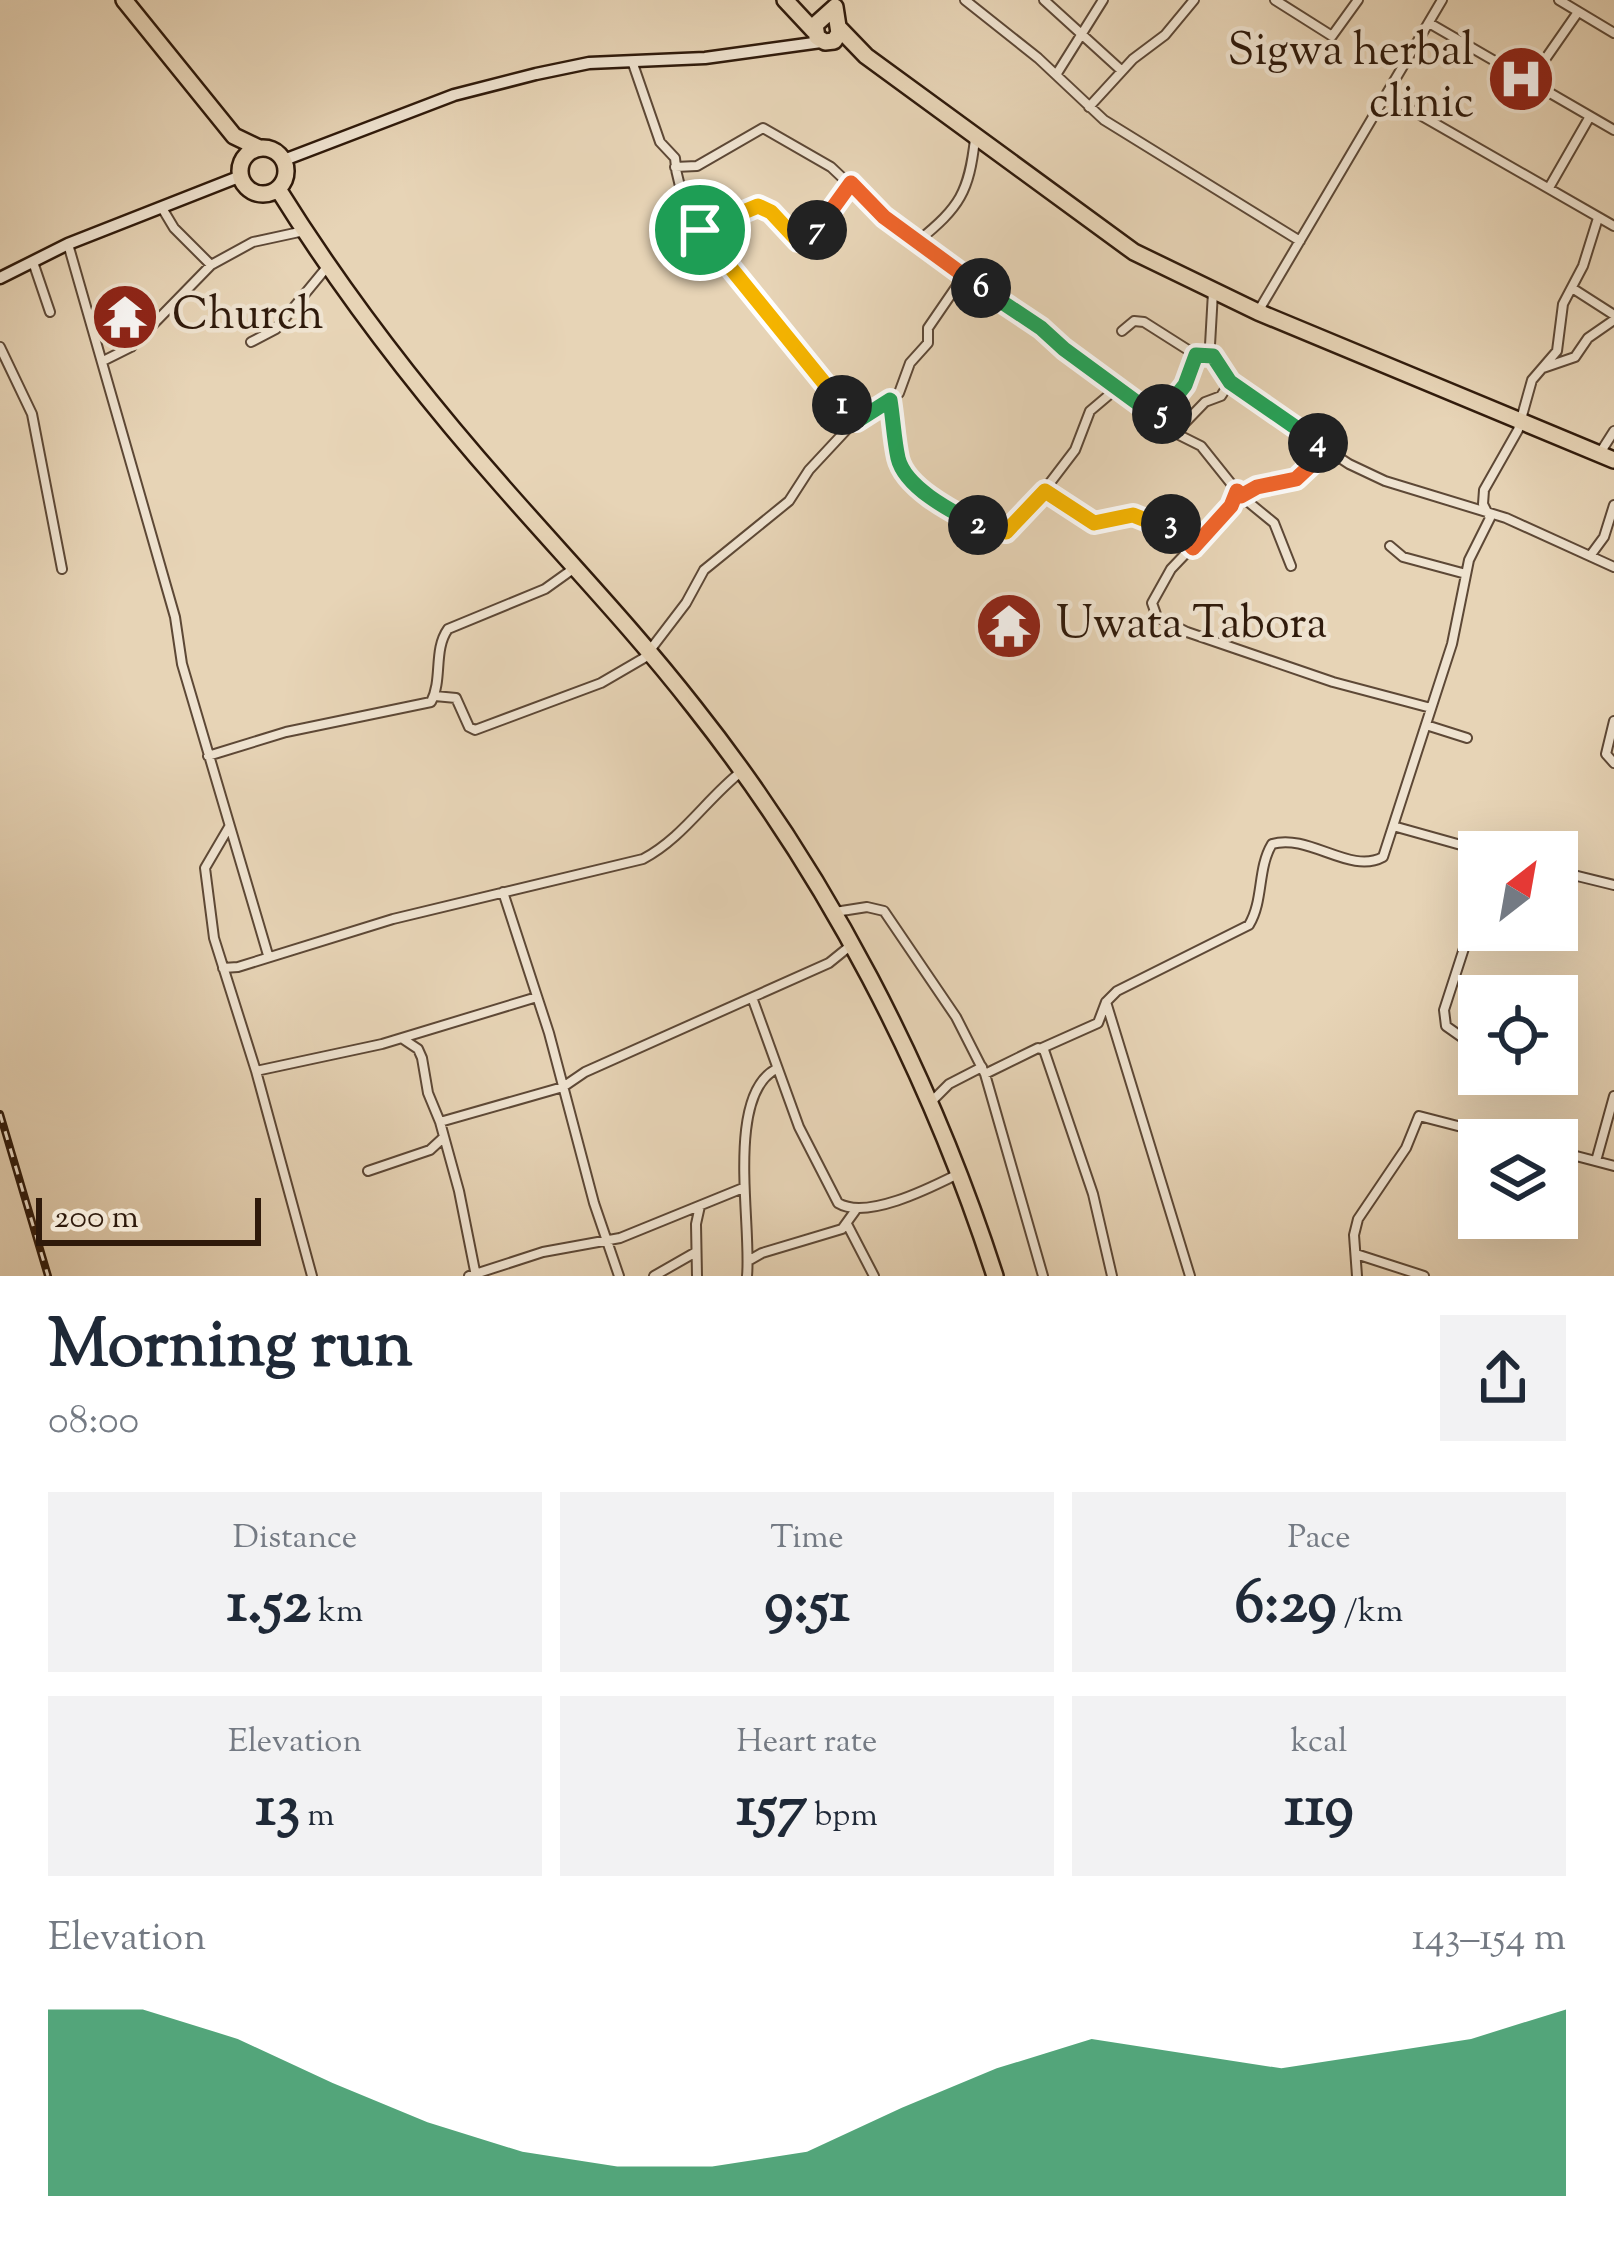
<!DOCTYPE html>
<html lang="en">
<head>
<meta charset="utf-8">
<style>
	body { margin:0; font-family:"Sorts Mill Goudy",serif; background:#f2f2f3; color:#1f2937; height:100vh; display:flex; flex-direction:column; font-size:45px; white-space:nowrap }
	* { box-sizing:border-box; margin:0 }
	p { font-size:39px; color:#747a83 }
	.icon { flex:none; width:66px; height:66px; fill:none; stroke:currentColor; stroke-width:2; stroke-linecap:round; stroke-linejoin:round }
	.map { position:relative; height:1276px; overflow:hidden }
	.panel { display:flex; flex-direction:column; background:#fff; flex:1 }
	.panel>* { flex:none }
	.needle { width:78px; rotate:31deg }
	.fabs { position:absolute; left:1458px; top:831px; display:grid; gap:24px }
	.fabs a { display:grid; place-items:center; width:120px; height:120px; border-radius:0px; background:#fff; box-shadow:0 12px 48px #0002; font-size:60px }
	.scale { position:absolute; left:36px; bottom:30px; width:225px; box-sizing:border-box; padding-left:12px; border:6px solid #2f1a0b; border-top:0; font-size:33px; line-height:42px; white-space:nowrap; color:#2f1a0b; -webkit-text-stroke:9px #efe3d0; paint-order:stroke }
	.pin { position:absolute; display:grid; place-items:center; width:102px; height:102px; color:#fff; margin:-51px; border:6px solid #fff; border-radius:50%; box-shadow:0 3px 12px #0007 }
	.km { position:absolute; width:60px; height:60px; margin:-30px; border-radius:50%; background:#222; color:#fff; font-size:33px; line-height:60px; text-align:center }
	.round { display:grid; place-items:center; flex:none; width:126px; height:126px; border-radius:0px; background:#f2f2f3 }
	.summary { display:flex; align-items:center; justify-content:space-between; height:204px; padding:0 48px }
	h1 { font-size:66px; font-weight:800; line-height:90px }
	.metrics { display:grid; grid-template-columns:repeat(3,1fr); gap:18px; height:204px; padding:12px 48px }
	.metrics div { display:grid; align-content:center; border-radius:0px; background:#f2f2f3; text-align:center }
	.metrics b { font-size:60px; font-weight:800 }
	.metrics small { font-size:33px; font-weight:400 }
	.metrics p { font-size:33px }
	.chart { height:336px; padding:24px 48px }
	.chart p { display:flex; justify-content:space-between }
	.chart svg { width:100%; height:216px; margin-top:12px; fill:#0b8043; opacity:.7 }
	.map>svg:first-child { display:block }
</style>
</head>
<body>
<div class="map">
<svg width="1614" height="1276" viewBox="0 0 1614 1276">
	<rect width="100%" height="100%" fill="#e7d4b6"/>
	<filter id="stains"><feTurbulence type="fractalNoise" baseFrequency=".00167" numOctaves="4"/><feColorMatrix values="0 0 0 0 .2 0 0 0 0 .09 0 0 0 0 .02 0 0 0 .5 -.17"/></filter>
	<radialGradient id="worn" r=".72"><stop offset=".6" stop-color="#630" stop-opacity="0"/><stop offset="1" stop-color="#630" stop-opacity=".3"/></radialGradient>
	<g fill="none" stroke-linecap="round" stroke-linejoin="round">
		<defs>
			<path id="street" d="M965 0 1038 58 1104 120 1300 241
				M1044 0 1122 71
				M1275 0 1332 36 1358 0
				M1559 0 1614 33
				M1429 23 1614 130
				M632 61 660 142 675 158C677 206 711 241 739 278 776 327 814 376 857 421
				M1056 75 1103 0
				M1530 81 1578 12
				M1387 96 1614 226
				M1089 107 1133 59 1165 35 1194 0
				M675 167 697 166 763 128 831 167 884 217 972 279 986 294 1041 328 1171 431 1201 446 1241 496 1274 523 1291 566
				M1550 186 1589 118
				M162 208 174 228 211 265 253 242 304 231
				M700 230 758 206C778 211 782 236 802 240L830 215 851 183
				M918 241C960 207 969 192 975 139
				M68 244 175 617 182 664 268 955
				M33 262 50 312
				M1572 288 1614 315
				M1213 292 1210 345 1214 361 1230 382 1270 412 1349 464 1385 481 1506 518 1614 567
				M1259 310 1442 0
				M1122 331 1134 321 1144 322 1196 355 1213 356
				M251 342 276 329 327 267
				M0 347 32 414 62 569
				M103 361 131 347 211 265
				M1543 368 1575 357 1588 338 1614 320
				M890 402C893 420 894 441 898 459 906 487 978 532 1006 532L1045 491 1098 524 1133 515 1158 525 1172 524 1193 548
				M1158 418 1181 393 1196 355
				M1175 433 1205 402 1221 396 1230 382
				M1600 453 1614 431
				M1043 492 1075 450 1090 411 1116 389
				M1237 492 1231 506 1171 569 1152 603 1157 617 1187 632 1333 682 1431 708
				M1241 496 1257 487 1296 479 1327 450
				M1390 546 1403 557 1466 574
				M1590 556 1604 537 1614 505
				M435 696 456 698 469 727 475 730 601 683 644 658 686 603 704 570 789 501 809 470 850 426 899 393 910 363 928 343V328L965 274
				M1614 721 1606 754 1614 763
				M1426 725 1467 738
				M208 756 286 732 431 702C443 679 433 650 448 629L545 589 573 569
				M1393 826 1486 852
				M229 827 205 868 214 938 256 1071 312 1276
				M1557 871 1614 885
				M503 892 549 1033 594 1203 619 1276
				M835 912 867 907 884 911 956 1017 985 1074 1043 1276
				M223 968 238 967 393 919 643 859C683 838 707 798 742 771
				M753 1000 799 1127 838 1203C866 1220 928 1189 956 1175
				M1106 1002 1190 1276
				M1463 1038 1446 1026 1444 1010 1479 902
				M403 1039 418 1049 422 1058 428 1093 440 1122 459 1191 476 1276
				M1042 1048 1098 1023 1106 1002 1117 991 1249 925C1264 900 1257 869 1272 844 1309 833 1350 875 1383 857L1452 644 1469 560 1490 518 1483 504 1484 490 1518 430 1532 380 1557 351 1563 304 1583 266 1598 218
				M256 1071 382 1044 537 997
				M985 1074 1038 1048 1044 1050 1093 1194 1112 1276
				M931 1102 949 1084 982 1067
				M440 1122 563 1087 585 1072 829 963 850 946
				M1557 1151 1614 1166
				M1596 1161 1614 1096
				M368 1171 430 1150 443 1138
				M847 1224 874 1276
				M1356 1254 1424 1276
				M748 1261 762 1253 842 1229 855 1211
				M469 1276 543 1252 620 1238 743 1188
				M654 1276 696 1252
				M697 1276 696 1224 700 1206
				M747 1276C752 1225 725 1096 776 1069
				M1357 1276 1354 1235 1358 1219 1406 1148 1419 1116 1512 1140"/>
			<path id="secondary" d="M284 160 454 95 536 74 589 63 705 58 821 42
				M0 278 68 244 241 176"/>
			<path id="highway" d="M124 0 234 136 259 148
				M785 0 814 31
				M835 7 839 33 834 41 825 42 817 37 815 25Z
				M839 28 866 56 1134 252 1258 312 1614 460
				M240 171a23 23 0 1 1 46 0a23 23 0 1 1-46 0Z
				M278 189C344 295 420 393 503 487 567 560 634 630 694 707 828 876 929 1071 995 1276"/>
		</defs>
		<!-- street casing -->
		<use href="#street" stroke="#5d4836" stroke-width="12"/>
		<!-- secondary casing -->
		<use href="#secondary" stroke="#2f1a0b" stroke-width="15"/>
		<!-- highway casing -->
		<use href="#highway" stroke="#2f1a0b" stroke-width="20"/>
		<!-- street -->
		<use href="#street" stroke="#efe3d0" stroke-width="8"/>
		<!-- secondary -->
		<use href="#secondary" stroke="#efe3d0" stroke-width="10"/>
		<!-- highway -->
		<use href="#highway" stroke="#e7d4b6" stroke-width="15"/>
		<defs>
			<path id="rail" d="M0 1114 48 1276"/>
		</defs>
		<!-- rail casing -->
		<use href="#rail" stroke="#2f1a0b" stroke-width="8"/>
		<!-- rail -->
		<use href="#rail" stroke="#efe3d0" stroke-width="3" stroke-dasharray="9" stroke-linecap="butt"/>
	</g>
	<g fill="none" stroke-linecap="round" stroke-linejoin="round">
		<defs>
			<path id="split-1" d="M700 230 842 405"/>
			<path id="split-2" d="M842 405 857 421 890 400C893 418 894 440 898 458 905 488 953 512 978 525"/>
			<path id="split-3" d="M978 525 1006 532 1045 491 1094 523 1133 515 1158 525 1171 524"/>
			<path id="split-4" d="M1171 524 1193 548 1231 506 1237 491 1241 496 1257 487 1296 479 1327 450 1318 443"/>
			<path id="split-5" d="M1162 414 1185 385 1196 355 1213 356 1230 382 1318 443"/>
			<path id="split-6" d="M981 288 1041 328 1064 349 1158 418 1162 414"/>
			<path id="split-7" d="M817 230 851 183 884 217 981 288"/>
			<path id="split-8" d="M700 230 758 206 771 212 798 241 817 230"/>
		</defs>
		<!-- split-1 casing -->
		<use href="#split-1" stroke="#fff" stroke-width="24"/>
		<!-- split-2 casing -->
		<use href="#split-2" stroke="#fff" stroke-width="24"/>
		<!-- split-3 casing -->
		<use href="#split-3" stroke="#fff" stroke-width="24"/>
		<!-- split-4 casing -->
		<use href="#split-4" stroke="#fff" stroke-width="24"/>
		<!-- split-5 casing -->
		<use href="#split-5" stroke="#fff" stroke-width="24"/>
		<!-- split-6 casing -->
		<use href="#split-6" stroke="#fff" stroke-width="24"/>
		<!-- split-7 casing -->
		<use href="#split-7" stroke="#fff" stroke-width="24"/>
		<!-- split-8 casing -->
		<use href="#split-8" stroke="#fff" stroke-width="24"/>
		<!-- split-1 -->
		<use href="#split-1" stroke="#f5b400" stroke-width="15"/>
		<!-- split-2 -->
		<use href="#split-2" stroke="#22a559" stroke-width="15"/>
		<!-- split-3 -->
		<use href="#split-3" stroke="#f5b400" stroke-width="15"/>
		<!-- split-4 -->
		<use href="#split-4" stroke="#f0652b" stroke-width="15"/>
		<!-- split-5 -->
		<use href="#split-5" stroke="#22a559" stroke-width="15"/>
		<!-- split-6 -->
		<use href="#split-6" stroke="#22a559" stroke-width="15"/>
		<!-- split-7 -->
		<use href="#split-7" stroke="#f0652b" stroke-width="15"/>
		<!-- split-8 -->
		<use href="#split-8" stroke="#f5b400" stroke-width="15"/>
	</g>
	<!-- icons -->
	<defs>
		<symbol id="hospital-disc" viewBox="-11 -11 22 22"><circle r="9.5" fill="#8f2418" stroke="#efe3d0"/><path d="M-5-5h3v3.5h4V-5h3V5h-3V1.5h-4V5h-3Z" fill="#fff"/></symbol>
		<symbol id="temple-disc" viewBox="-11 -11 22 22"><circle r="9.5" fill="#8f2418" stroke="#efe3d0"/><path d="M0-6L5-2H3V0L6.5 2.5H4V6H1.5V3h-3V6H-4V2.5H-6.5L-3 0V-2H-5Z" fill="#fff"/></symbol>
	</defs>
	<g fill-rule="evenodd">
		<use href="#hospital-disc" x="1483" y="41" width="76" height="76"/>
		<use href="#temple-disc" x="87" y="279" width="76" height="76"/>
		<use href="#temple-disc" x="971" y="588" width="76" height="76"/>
	</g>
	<g text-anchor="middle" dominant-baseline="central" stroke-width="9" stroke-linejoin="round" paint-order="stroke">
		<!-- poi labels -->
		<g font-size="45" fill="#2f1a0b" stroke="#efe3d0" text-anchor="start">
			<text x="1474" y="53" text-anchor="end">Sigwa herbal<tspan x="1474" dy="52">clinic</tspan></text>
			<text x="172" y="317">Church</text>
			<text x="1056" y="626">Uwata Tabora</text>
		</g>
	</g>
	<rect width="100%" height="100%" filter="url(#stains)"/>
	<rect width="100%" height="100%" fill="url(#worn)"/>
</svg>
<div class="fabs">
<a><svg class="needle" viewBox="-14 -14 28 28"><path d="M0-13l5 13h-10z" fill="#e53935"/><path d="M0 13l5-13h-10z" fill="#747a83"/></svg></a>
<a><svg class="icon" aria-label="locate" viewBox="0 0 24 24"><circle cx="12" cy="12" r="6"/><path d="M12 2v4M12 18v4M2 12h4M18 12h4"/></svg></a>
<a><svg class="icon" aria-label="layers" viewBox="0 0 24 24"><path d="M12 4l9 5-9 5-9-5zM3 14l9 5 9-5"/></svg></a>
</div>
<div class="scale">200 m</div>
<div class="pin" style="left:700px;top:230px;background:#1e9e55"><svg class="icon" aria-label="arrive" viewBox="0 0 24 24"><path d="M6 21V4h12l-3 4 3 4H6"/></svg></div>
<b class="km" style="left:842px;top:405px">1</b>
<b class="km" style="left:978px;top:525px">2</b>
<b class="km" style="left:1171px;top:524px">3</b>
<b class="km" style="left:1318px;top:443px">4</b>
<b class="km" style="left:1162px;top:414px">5</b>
<b class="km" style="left:981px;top:288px">6</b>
<b class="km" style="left:817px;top:230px">7</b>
</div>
<section class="panel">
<div class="summary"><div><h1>Morning run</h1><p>08:00</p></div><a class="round"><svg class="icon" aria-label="share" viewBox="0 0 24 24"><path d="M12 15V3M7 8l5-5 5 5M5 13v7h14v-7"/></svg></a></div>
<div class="metrics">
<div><p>Distance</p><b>1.52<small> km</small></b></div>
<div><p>Time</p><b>9:51</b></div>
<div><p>Pace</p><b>6:29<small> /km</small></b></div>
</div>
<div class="metrics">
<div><p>Elevation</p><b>13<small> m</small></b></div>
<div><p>Heart rate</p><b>157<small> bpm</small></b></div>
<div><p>kcal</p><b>119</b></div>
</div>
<div class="chart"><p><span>Elevation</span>143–154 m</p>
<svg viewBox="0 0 160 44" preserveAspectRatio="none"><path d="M0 44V6L10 6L20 12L30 21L40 29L50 35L60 38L70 38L80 35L90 26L100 18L110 12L120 15L130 18L140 15L150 12L160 6V44z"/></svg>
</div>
</section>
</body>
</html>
